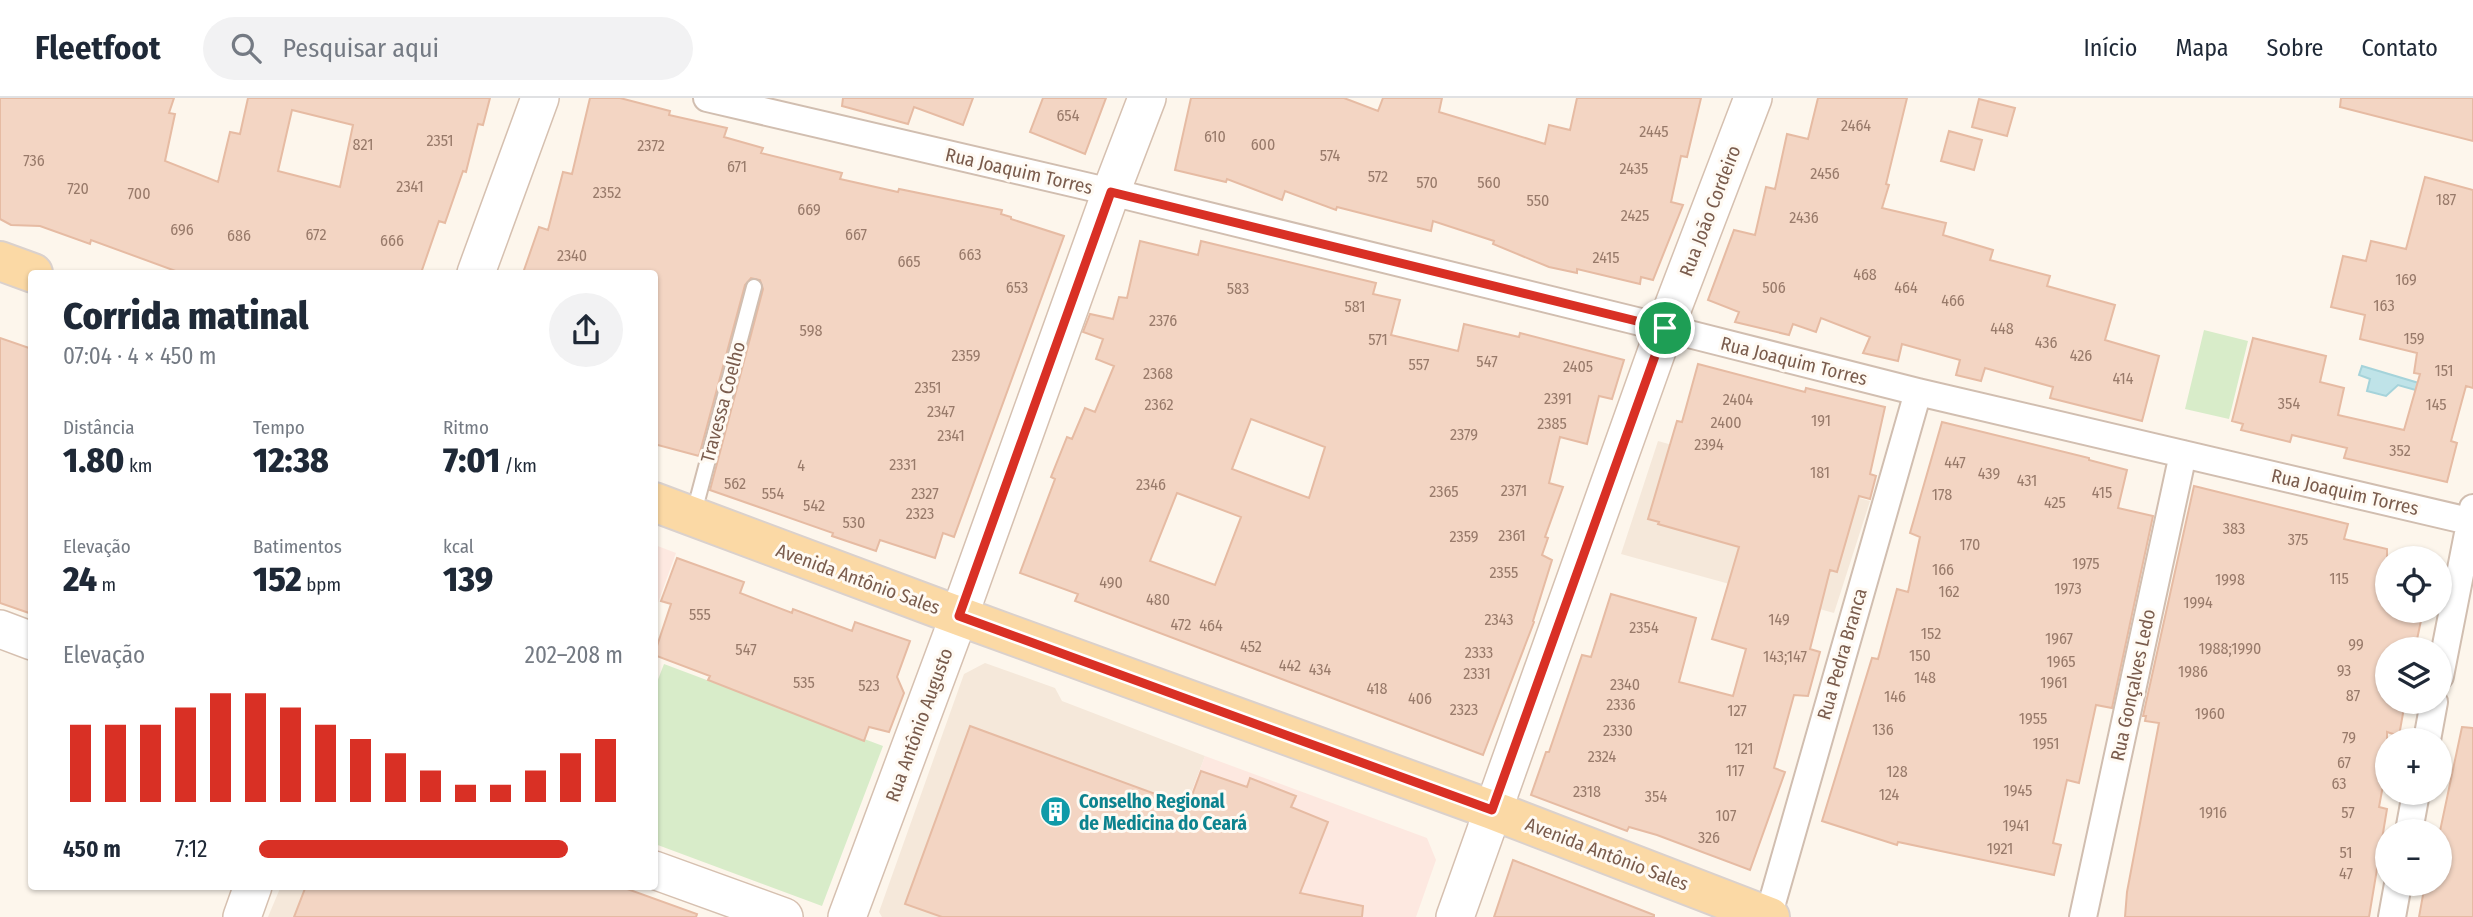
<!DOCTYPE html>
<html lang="pt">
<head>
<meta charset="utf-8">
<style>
	body { margin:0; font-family:"Fira Sans Condensed",sans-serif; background:#f2f2f3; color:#1f2937; height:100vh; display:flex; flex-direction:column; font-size:26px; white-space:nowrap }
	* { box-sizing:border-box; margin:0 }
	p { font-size:23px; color:#747a83 }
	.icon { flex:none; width:38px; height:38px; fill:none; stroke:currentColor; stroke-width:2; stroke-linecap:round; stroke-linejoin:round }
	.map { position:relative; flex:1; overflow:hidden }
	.panel { position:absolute; left:28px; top:172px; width:630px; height:620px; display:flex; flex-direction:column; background:#fff; border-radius:7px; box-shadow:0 2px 5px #0004 }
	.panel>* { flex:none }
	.controls { position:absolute; left:2375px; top:448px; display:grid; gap:14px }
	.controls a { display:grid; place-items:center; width:77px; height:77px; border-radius:50%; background:#fff; box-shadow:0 2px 5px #0004; font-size:35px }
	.pin { position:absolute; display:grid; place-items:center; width:60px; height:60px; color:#fff; margin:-30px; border:4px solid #fff; border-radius:50%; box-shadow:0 2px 7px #0007 }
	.round { display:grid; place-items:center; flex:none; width:74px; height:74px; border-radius:37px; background:#f2f2f3 }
	.summary { display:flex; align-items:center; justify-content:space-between; height:119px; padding:0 35px }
	h1 { font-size:38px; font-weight:800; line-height:52px }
	.metrics { display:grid; grid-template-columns:repeat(3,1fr); gap:10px; height:119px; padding:7px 35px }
	.metrics div { display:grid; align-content:center }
	.metrics b { font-size:35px; font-weight:800 }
	.metrics small { font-size:19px; font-weight:400 }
	.metrics p { font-size:19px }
	.chart { height:196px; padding:14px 35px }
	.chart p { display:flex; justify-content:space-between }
	.chart svg { width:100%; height:126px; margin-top:7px; stroke:#d93025; stroke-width:6 }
	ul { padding:0 35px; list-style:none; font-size:23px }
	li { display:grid; grid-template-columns:112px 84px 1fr; align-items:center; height:52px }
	li i { height:18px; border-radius:9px; background:#d93025 }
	header { display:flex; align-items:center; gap:42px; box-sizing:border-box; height:98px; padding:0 35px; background:#fff; border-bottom:2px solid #e0e1e3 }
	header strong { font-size:33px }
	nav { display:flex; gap:38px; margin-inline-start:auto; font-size:24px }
	.search { width:490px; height:63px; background:#f2f2f3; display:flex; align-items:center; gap:18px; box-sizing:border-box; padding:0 24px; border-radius:38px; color:#747a83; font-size:26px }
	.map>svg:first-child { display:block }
</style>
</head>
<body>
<header>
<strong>Fleetfoot</strong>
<div class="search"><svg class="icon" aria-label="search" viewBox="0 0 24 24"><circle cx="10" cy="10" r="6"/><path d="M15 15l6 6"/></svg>Pesquisar aqui</div>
<nav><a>Início</a><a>Mapa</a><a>Sobre</a><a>Contato</a></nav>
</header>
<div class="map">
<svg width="2473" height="819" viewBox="0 0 2473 819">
	<rect width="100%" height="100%" fill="#fdf6ec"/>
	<!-- residential -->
	<path fill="#f5e8da" d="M1658 343 1870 403 1834 515 1621 456Z
		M985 565 1055 590 1062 603 1205 658 1145 819H882L879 814 964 576Z
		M281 788H329L411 819H268Z"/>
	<!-- commercial -->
	<path fill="#fde8e0" d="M655 447 676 455 655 513 654 447Z
		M1205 658 1427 740 1436 762 1416 819H1145Z"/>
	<!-- green -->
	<path fill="#d8ecc9" d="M2204 232 2248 243 2229 321 2185 311Z
		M664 566 883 648 822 808 655 746 654 592Z"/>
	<!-- water -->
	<path fill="#bfe3e8" stroke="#a5d3da" stroke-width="2" d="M2362 268 2432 289 2430 296 2398 287 2386 298 2367 293 2370 281 2359 277Z"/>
	<!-- building -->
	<path fill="#f3d5c3" stroke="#e6bba3" stroke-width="2" fill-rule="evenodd" d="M0 0H174L169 15 175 16 165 63 218 84 230 34 240 36 248 0H490L483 27 478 26 466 74 463 73 445 125 439 123 421 175H181L91 142 90 146 40 128 11 127 0 121ZM292 12 353 27 340 89 278 73Z
		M590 0H620L670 13 669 17 727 30 724 39 763 50 761 55 842 75 840 81 898 94 899 91 1002 112 1001 116 1011 119V121L1064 138 954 439 943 435 935 460 880 442 876 453 832 438 833 435 710 392 763 191 760 182 751 180 745 187 699 358 654 346V175H523L539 129 548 132 563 74 572 76Z
		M843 0H973L963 27 914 9 908 26 842 8Z
		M1043 0H1106L1085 56 1030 34Z
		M1191 0H1344L1378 13 1383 0H1442L1439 14 1545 46 1549 27 1570 32 1577 0H1701L1687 59 1681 58 1671 104 1683 107 1653 182 1641 179 1640 186 1577 171V175L1549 169 1493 146 1494 143 1433 123 1431 133 1337 109 1336 112 1285 93 1282 102 1227 81 1226 84 1175 72Z
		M1818 0H1907L1886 86 1889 87 1882 110 1946 125 1943 137 1993 152 1990 162 2050 178 2047 188 2115 207 2105 242 2159 258 2142 323 2050 300 2053 289 1985 270 1981 283 1956 277 1960 262 1902 246 1898 263 1863 255 1870 239 1821 220 1816 234 1793 226 1789 237 1735 224 1739 214 1708 202 1734 132 1755 137 1766 89 1775 91 1787 36 1808 41Z
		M2341 0H2473V43L2340 9Z
		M1979 1 2015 10 2007 38 1972 29Z
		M1949 33 1982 42 1974 72 1941 63Z
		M2425 79 2473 92V290L2466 288 2451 343 2457 345 2447 384 2344 360 2347 350 2292 337 2290 344 2241 332 2243 326 2232 323 2253 240 2326 258 2320 284 2344 290 2338 317 2404 332 2420 276 2414 275 2417 255 2360 241 2365 217 2331 209 2343 158 2366 163 2371 143 2406 151Z
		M1140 143 1198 157 1201 143 1376 185 1373 196 1400 202 1391 237 1458 253 1464 226 1519 239 1520 235 1624 262 1612 301 1599 298 1587 346 1560 339 1549 385 1563 389 1545 439 1548 440 1542 457 1552 462 1533 523 1534 524 1483 657 1075 503 1078 496 1020 475 1055 381 1051 379 1067 339 1072 341 1085 310 1095 314 1114 268 1096 261 1103 241 1083 234 1090 216 1113 221 1119 199 1127 200ZM1251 321 1325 349 1309 400 1232 371ZM1177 395 1241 419 1215 487 1150 463Z
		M0 240 32 251V516L0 505Z
		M1698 266 1805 294 1806 290 1885 309 1870 376 1876 378 1870 401 1859 398 1837 474 1830 472 1810 551 1820 554 1808 598 1794 597 1774 670 1785 674 1750 772 1657 737 1629 729 1627 733 1531 697 1546 654H1549L1582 557 1591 559 1611 496 1696 520 1679 584 1733 598 1746 551 1712 541 1739 449 1658 426 1659 424 1648 421 1677 323 1682 324Z
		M1942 324 2089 360V362L2127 372 2118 410 2153 418 2112 610 2096 607 2079 685 2067 682 2053 745 2061 747 2054 777 1898 744 1897 747 1822 723 1872 560 1878 561 1897 491 1908 494 1920 439 1910 435Z
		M2194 388 2348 426 2344 441 2387 451V513H2423L2415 551H2387V604H2405L2399 638 2387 634V666L2379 709 2387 711 2369 819H2125L2127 794 2159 625 2145 623 2146 618H2143Z
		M677 460 744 484 740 495 792 515 793 511 852 533 855 524 910 543 897 579 904 595 889 634 869 629 864 643 708 582 710 578 654 557 671 506 661 503Z
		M970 628 1188 708 1201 673 1247 689 1250 680 1296 698 1291 709 1328 724 1300 795 1363 808 1362 819H942L905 806Z
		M2462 629 2473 630V819H2419L2425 786H2440V733Z
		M1513 762 1654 817V819H1494Z
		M306 788H619L697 816 696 819H294Z"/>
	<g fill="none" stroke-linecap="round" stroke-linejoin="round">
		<defs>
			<path id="lane" d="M693 418 754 189"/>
			<path id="street" d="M707 0 1111 94 1665 230 1918 294 2473 424
				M2440 578 2473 410
				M2427 642 2434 604
				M2409 733 2416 695
				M1768 819 1918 294
				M2083 819 2183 356
				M2392 819 2398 786"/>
			<path id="secondary" d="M476 175 540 0
				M0 531 32 543
				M654 772 784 819
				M242 819 253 788
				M847 819 959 518 1111 94 1147 0
				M1455 819 1665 230 1753 0"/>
			<path id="primary" d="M0 163 33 175
				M654 404 959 518 1492 712 1770 819"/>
		</defs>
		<!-- lane casing -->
		<use href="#lane" stroke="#d1beb0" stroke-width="18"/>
		<!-- street casing -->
		<use href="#street" stroke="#d1beb0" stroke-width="30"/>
		<!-- secondary casing -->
		<use href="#secondary" stroke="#d6c0b0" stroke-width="40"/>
		<!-- primary casing -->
		<use href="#primary" stroke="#dad1cd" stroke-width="42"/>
		<!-- lane -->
		<use href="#lane" stroke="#fff" stroke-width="14"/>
		<!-- street -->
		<use href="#street" stroke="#fff" stroke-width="26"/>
		<!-- secondary -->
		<use href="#secondary" stroke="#fff" stroke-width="37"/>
		<!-- primary -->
		<use href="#primary" stroke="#fbd9a5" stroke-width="38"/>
	</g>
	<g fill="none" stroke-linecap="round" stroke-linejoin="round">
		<defs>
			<path id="route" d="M1111 94 1665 230 1492 712 959 518Z"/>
		</defs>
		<!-- route casing -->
		<use href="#route" stroke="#fff" stroke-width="14"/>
		<!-- route -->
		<use href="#route" stroke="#d93025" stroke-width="9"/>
	</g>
	<!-- icons -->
	<defs>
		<symbol id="building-disc" viewBox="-11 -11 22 22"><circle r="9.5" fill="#0f9aa8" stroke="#fffaf3"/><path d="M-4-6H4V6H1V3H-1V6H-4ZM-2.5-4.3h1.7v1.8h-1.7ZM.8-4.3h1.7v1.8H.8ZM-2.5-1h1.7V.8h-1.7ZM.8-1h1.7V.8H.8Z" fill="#fff"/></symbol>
	</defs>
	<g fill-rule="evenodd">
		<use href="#building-disc" x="1038" y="696" width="35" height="35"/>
	</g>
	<g text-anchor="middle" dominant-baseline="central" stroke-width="6" stroke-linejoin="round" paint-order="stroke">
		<!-- number labels -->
		<g font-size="16" fill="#987a6a">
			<text x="1068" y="17">654</text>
			<text x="1856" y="27">2464</text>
			<text x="1654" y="33">2445</text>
			<text x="1215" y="38">610</text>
			<text x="440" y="42">2351</text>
			<text x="363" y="46">821</text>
			<text x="1263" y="46">600</text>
			<text x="651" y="47">2372</text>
			<text x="1330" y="57">574</text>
			<text x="34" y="62">736</text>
			<text x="737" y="68">671</text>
			<text x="1634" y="70">2435</text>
			<text x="1825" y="75">2456</text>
			<text x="1378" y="78">572</text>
			<text x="1427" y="84">570</text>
			<text x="1489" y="84">560</text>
			<text x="410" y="88">2341</text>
			<text x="78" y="90">720</text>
			<text x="607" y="94">2352</text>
			<text x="139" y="95">700</text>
			<text x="2446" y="101">187</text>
			<text x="1538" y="102">550</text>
			<text x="809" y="111">669</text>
			<text x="1635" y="117">2425</text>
			<text x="1804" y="119">2436</text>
			<text x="182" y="131">696</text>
			<text x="316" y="136">672</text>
			<text x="856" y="136">667</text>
			<text x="239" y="137">686</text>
			<text x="392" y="142">666</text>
			<text x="970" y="156">663</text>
			<text x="572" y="157">2340</text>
			<text x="1606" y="159">2415</text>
			<text x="909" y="163">665</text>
			<text x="1865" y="176">468</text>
			<text x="2406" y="181">169</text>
			<text x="1017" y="189">653</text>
			<text x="1774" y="189">506</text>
			<text x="1906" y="189">464</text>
			<text x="1238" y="190">583</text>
			<text x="1953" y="202">466</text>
			<text x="2384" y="207">163</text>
			<text x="1355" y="208">581</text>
			<text x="1163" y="222">2376</text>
			<text x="2002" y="230">448</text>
			<text x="811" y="232">598</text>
			<text x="2414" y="240">159</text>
			<text x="1378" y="241">571</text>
			<text x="2046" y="244">436</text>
			<text x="966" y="257">2359</text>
			<text x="2081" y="257">426</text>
			<text x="1487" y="263">547</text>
			<text x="1419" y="266">557</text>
			<text x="1578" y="268">2405</text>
			<text x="2444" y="272">151</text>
			<text x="1158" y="275">2368</text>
			<text x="2123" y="280">414</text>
			<text x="928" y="289">2351</text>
			<text x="1558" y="300">2391</text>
			<text x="1738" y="301">2404</text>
			<text x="2289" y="305">354</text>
			<text x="1159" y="306">2362</text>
			<text x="2436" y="306">145</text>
			<text x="941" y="313">2347</text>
			<text x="1821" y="322">191</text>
			<text x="1726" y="324">2400</text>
			<text x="1552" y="325">2385</text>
			<text x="1464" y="336">2379</text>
			<text x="951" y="337">2341</text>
			<text x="1709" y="346">2394</text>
			<text x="2400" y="352">352</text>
			<text x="1955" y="364">447</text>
			<text x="903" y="366">2331</text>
			<text x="801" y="367">4</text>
			<text x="1820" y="374">181</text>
			<text x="1989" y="375">439</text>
			<text x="2027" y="382">431</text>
			<text x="735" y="385">562</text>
			<text x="1151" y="386">2346</text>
			<text x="1514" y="392">2371</text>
			<text x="1444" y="393">2365</text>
			<text x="2102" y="394">415</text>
			<text x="773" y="395">554</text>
			<text x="925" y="395">2327</text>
			<text x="1942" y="396">178</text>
			<text x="2055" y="404">425</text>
			<text x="814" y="407">542</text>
			<text x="920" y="415">2323</text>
			<text x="854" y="424">530</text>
			<text x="2234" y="430">383</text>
			<text x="1512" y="437">2361</text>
			<text x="1464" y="438">2359</text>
			<text x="2298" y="441">375</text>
			<text x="1970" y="446">170</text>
			<text x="2086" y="465">1975</text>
			<text x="1943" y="471">166</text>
			<text x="1504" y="474">2355</text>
			<text x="2339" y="480">115</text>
			<text x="2230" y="481">1998</text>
			<text x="1111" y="484">490</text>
			<text x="2068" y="490">1973</text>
			<text x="1949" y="493">162</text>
			<text x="1158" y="501">480</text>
			<text x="2198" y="504">1994</text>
			<text x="700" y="516">555</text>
			<text x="1499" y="521">2343</text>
			<text x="1779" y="521">149</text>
			<text x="1181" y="526">472</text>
			<text x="1211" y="527">464</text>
			<text x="1644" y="529">2354</text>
			<text x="1931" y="535">152</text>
			<text x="2059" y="540">1967</text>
			<text x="2356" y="546">99</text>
			<text x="1251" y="548">452</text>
			<text x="2230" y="550">1988;1990</text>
			<text x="746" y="551">547</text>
			<text x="1479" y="554">2333</text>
			<text x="1920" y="557">150</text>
			<text x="1785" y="558">143;147</text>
			<text x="2061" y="563">1965</text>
			<text x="1290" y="567">442</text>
			<text x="1320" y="571">434</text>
			<text x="2344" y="572">93</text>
			<text x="2193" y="573">1986</text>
			<text x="1477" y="575">2331</text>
			<text x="1925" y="579">148</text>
			<text x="804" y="584">535</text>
			<text x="2054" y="584">1961</text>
			<text x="1625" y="586">2340</text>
			<text x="869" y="587">523</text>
			<text x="1377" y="590">418</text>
			<text x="2353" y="597">87</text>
			<text x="1895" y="598">146</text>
			<text x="1420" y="600">406</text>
			<text x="1621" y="606">2336</text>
			<text x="1464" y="611">2323</text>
			<text x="1737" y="612">127</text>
			<text x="2210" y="615">1960</text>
			<text x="2033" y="620">1955</text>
			<text x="1883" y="631">136</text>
			<text x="1618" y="632">2330</text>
			<text x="2349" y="639">79</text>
			<text x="2046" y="645">1951</text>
			<text x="1744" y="650">121</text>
			<text x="1602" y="658">2324</text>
			<text x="2344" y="664">67</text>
			<text x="1735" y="672">117</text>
			<text x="1897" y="673">128</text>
			<text x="2339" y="685">63</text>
			<text x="2018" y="692">1945</text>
			<text x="1587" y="693">2318</text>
			<text x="1889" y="696">124</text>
			<text x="1656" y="698">354</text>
			<text x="2213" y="714">1916</text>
			<text x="2348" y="714">57</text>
			<text x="1726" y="717">107</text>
			<text x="2016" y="727">1941</text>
			<text x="1709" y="739">326</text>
			<text x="2000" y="750">1921</text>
			<text x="2346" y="754">51</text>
			<text x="2346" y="775">47</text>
		</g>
		<!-- street labels -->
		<g font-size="19" fill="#7a5c4d" stroke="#fffaf3">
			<text transform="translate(1019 73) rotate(13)">Rua Joaquim Torres</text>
			<text transform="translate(1710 113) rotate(-69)">Rua João Cordeiro</text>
			<text transform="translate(1794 263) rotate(14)">Rua Joaquim Torres</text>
			<text transform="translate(723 304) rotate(-75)">Travessa Coelho</text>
			<text transform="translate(2345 394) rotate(13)">Rua Joaquim Torres</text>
			<text transform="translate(858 481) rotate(20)">Avenida Antônio Sales</text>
			<text transform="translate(1842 556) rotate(-74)">Rua Pedra Branca</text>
			<text transform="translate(2133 587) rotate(-78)">Rua Gonçalves Ledo</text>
			<text transform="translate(919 627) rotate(-70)">Rua Antônio Augusto</text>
			<text transform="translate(1607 756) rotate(21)">Avenida Antônio Sales</text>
		</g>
		<!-- culture labels -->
		<g font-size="19" font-weight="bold" fill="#0d838f" stroke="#fffaf3" text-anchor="start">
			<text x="1079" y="703">Conselho Regional<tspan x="1079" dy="22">de Medicina do Ceará</tspan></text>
		</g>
	</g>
</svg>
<div class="controls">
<a><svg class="icon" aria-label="locate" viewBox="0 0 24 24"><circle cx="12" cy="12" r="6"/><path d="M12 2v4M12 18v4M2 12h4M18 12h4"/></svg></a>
<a><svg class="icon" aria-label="layers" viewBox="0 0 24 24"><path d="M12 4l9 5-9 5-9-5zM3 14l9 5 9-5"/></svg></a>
<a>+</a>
<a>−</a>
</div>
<div class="pin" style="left:1665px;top:230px;background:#1e9e55"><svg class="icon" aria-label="arrive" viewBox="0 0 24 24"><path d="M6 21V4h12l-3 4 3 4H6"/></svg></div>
<section class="panel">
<div class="summary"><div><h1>Corrida matinal</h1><p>07:04 · 4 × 450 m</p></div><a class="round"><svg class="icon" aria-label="share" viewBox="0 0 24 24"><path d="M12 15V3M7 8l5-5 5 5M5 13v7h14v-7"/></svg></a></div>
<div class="metrics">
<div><p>Distância</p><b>1.80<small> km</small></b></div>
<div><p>Tempo</p><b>12:38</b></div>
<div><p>Ritmo</p><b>7:01<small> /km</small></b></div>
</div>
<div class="metrics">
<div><p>Elevação</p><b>24<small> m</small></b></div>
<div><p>Batimentos</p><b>152<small> bpm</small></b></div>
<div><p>kcal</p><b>139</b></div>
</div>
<div class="chart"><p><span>Elevação</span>202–208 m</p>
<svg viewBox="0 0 160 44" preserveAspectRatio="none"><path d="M5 44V17M15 44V17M25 44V17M35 44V11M45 44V6M55 44V6M65 44V11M75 44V17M85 44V22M95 44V27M105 44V33M115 44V38M125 44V38M135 44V33M145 44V27M155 44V22"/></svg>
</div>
<ul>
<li><b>450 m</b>7:12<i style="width:85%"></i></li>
</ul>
</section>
</div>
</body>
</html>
